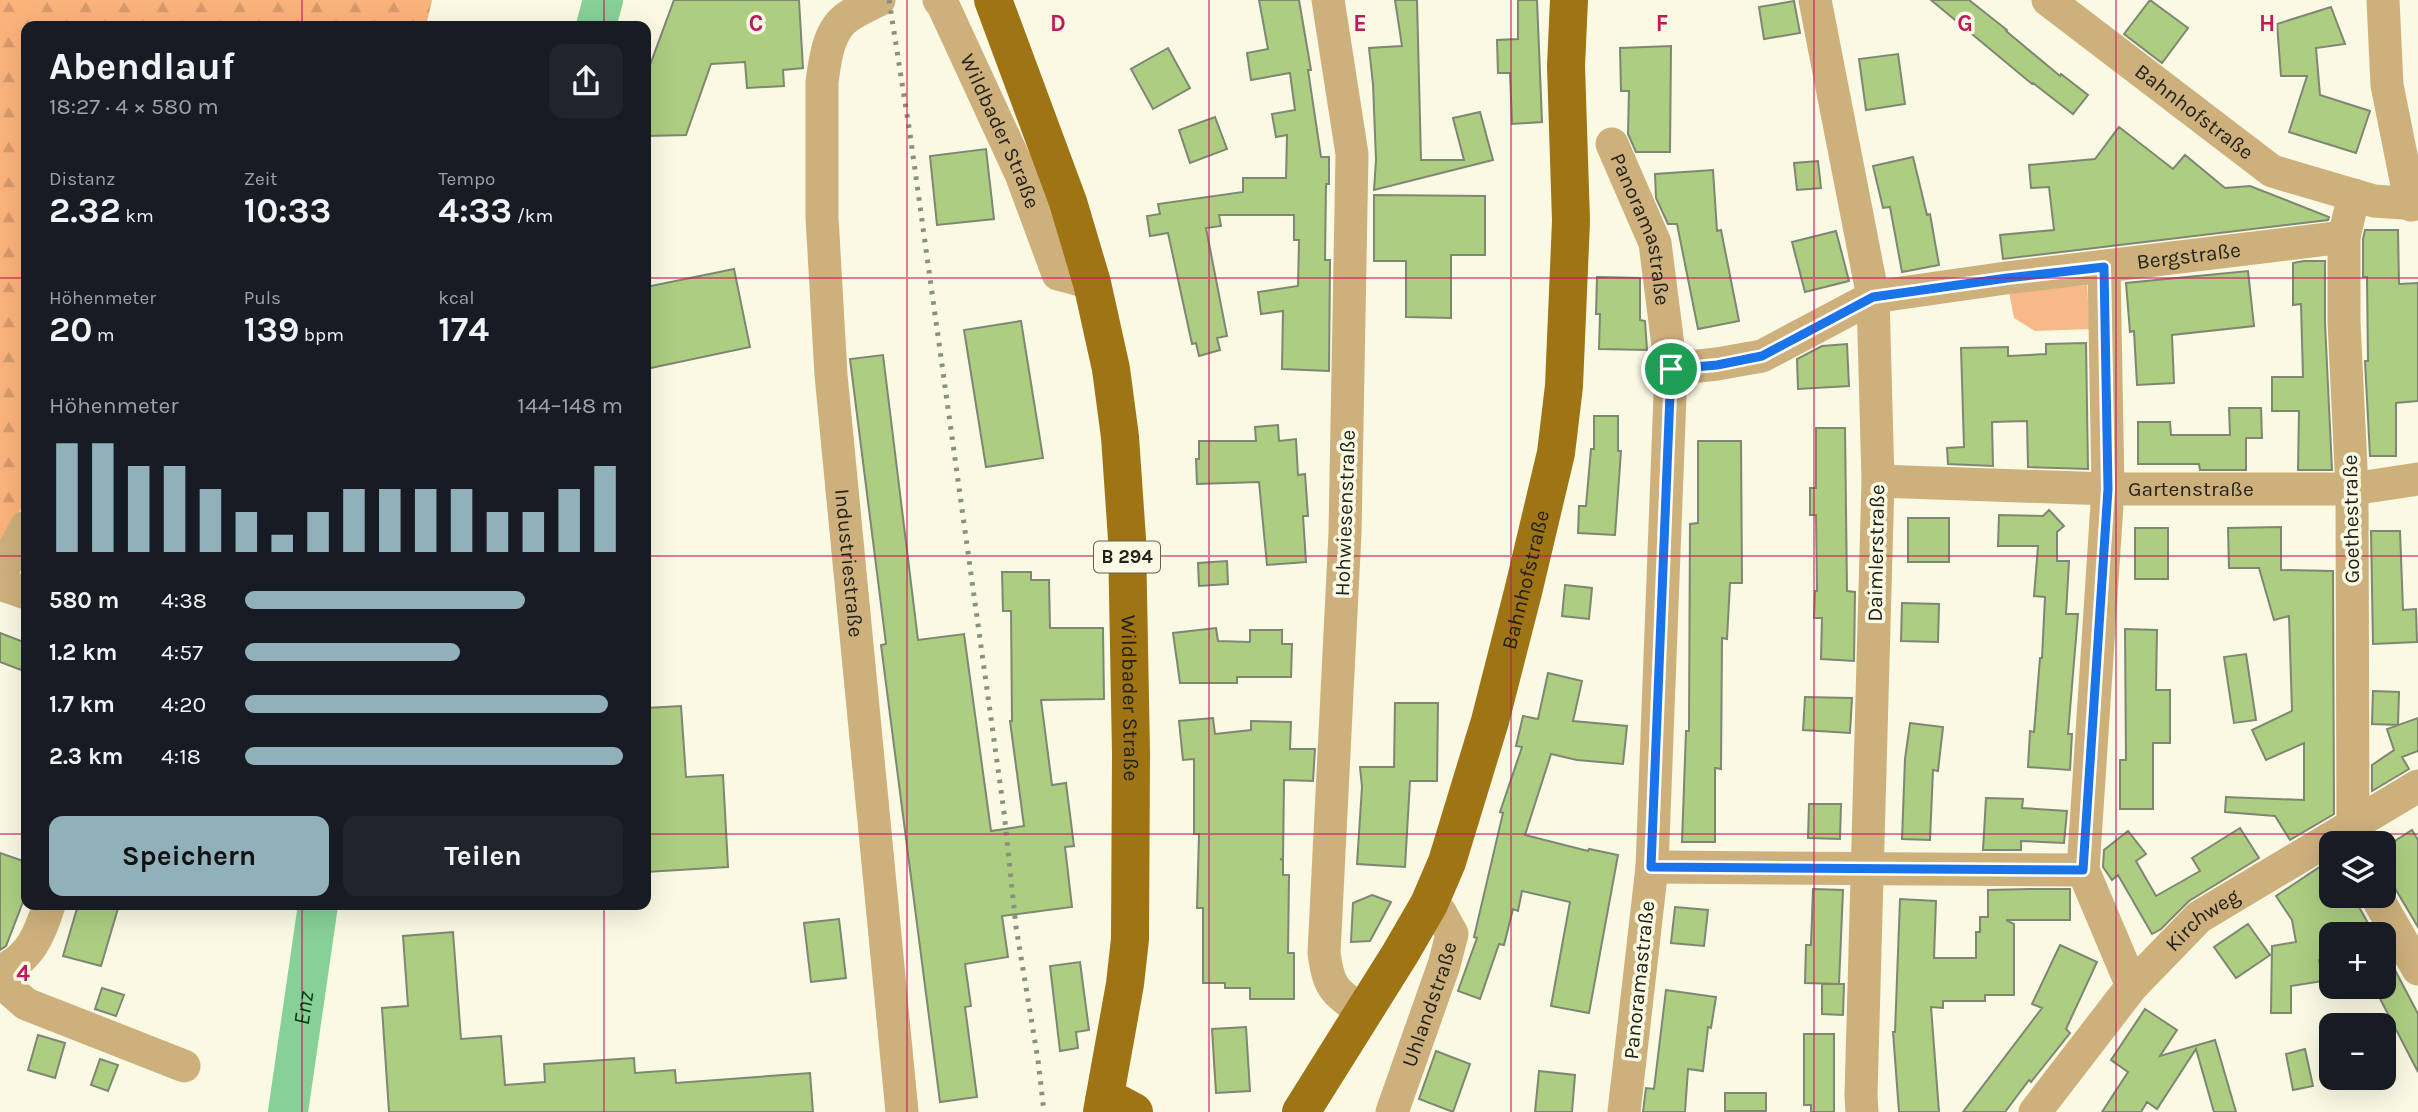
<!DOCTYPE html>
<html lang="de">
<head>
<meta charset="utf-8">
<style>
	body { margin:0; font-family:Karla,sans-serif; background:#20242c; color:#f1f3f6; height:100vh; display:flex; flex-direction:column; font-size:26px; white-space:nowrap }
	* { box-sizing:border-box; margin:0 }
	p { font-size:23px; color:#9ea1a6 }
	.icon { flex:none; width:38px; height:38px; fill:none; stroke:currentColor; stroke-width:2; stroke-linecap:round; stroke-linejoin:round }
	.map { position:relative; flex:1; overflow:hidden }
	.sheet { position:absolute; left:21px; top:21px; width:630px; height:889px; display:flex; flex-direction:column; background:#171b24; border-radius:14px; box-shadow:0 7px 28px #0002 }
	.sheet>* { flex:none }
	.controls { position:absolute; left:2319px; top:831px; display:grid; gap:14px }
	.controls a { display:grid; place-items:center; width:77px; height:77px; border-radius:14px; background:#171b24; box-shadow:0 7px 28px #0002; font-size:35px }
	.pin { position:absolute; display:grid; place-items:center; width:60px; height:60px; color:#fff; margin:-30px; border:4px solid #fff; border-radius:50%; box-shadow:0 2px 7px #0007 }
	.round { display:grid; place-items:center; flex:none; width:74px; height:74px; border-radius:14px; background:#20242c }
	.head { display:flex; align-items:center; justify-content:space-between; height:119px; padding:0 28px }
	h1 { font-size:38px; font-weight:700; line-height:52px }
	.stats { display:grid; grid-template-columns:repeat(3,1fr); gap:10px; height:119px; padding:7px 28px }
	.stats div { display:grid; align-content:center }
	.stats b { font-size:35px; font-weight:700 }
	.stats small { font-size:19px; font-weight:400 }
	.stats p { font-size:19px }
	.chart { height:196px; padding:14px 28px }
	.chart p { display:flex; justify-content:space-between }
	.chart svg { width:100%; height:126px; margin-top:7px; stroke:#90b0ba; stroke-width:6 }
	.primary-button { display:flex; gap:14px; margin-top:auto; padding:14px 28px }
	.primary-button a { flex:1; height:80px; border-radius:14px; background:#90b0ba; color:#111; font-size:28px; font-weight:700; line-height:80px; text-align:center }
	.primary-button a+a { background:#20242c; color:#f1f3f6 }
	ul { padding:0 28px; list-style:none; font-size:23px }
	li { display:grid; grid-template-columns:112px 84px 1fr; align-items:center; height:52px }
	li i { height:18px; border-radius:9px; background:#90b0ba }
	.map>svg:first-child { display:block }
</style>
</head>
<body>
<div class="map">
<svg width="2418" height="1112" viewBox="0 0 2418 1112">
	<defs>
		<pattern id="forest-firs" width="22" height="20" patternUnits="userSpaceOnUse" patternTransform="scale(1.75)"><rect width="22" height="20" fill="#fbb37c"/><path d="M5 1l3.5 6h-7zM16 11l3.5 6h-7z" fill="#d79a6b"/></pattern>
	</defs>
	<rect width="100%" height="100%" fill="#faf9e4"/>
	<!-- green -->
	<path fill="#f8b98a" d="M2087 285 2090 329 2035 331 2014 318 2009 292Z"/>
	<!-- forest -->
	<path fill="url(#forest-firs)" d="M0 0H432L426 26H26V501L0 543Z"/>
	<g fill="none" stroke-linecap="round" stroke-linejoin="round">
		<!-- river -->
		<g stroke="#87d097" stroke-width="40">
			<path d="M596 26 603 0"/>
			<path id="s1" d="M288 1112 318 905"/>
		</g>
	</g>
	<!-- building -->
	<path fill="#adce80" stroke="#7e8674" stroke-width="2" d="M674 0H799L803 68 783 70 784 86 747 88 745 62 711 64 686 135 646 136V76Z
		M1259 0H1299L1311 70H1308L1321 157H1329V184H1326L1325 260H1330L1329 371 1282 369 1283 311 1261 314 1258 292 1298 286 1299 240H1294V215H1219L1221 226 1206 228 1227 336 1217 338 1220 350 1199 356 1196 343 1192 344 1168 233 1150 236 1147 216 1160 214 1158 204 1243 192V178H1286L1287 135 1276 137 1272 114 1295 110 1290 73 1251 80 1247 53 1268 49Z
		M1395 0H1417L1421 160H1464L1453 118 1480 112 1493 160 1374 190 1376 160 1373 84 1369 48 1402 46Z
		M1518 0H1537L1542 122 1512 124 1510 73H1498L1497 40 1518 39Z
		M1931 0H1969L2007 30 2006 31 2060 76 2061 74 2088 95 2073 114 2033 83 2032 84Z
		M2150 0 2188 28 2162 63 2124 34Z
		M1794 1 1800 33 1764 39 1759 7Z
		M2331 7 2345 44 2316 48 2320 95 2370 111 2356 153 2289 132 2307 76H2281L2277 24Z
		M1671 46 1670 152H1636L1628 134 1629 91H1621L1620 48Z
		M1168 48 1190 88 1153 109 1131 69Z
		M1898 54 1905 104 1866 110 1859 59Z
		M1215 117 1227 149 1190 163 1179 130Z
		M2119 127 2173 169 2185 155 2225 188 2250 186 2329 217 2328 220 2003 259 2000 235 2054 230 2049 187 2031 188 2029 165 2095 159Z
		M986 149 994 219 937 225 930 156Z
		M1913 157 1927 215 1930 214 1939 265 1902 272 1890 207 1883 208 1873 166Z
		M1818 161 1821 188 1797 190 1794 163Z
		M1713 170 1717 231 1721 230 1739 321 1698 329 1677 224H1668L1656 198 1655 174Z
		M1374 195 1485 196V255H1451V318L1406 317V261H1374Z
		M2365 230H2398L2399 284 2418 283V401L2396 403V456H2370L2365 361H2368L2367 277H2363V239Z
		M1836 231 1849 281 1805 292 1792 242Z
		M2304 261H2325V323L2332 470H2298L2299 411H2272V377H2303L2301 304 2293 305V263Z
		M734 269 750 347 646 369V287Z
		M2248 271 2254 326 2172 335 2174 383 2137 385 2134 331 2130 332 2126 283Z
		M1597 277 1640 278V320L1645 321 1647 350 1599 349 1600 314H1596Z
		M1021 321 1043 458 986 467 964 330Z
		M2086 343 2088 469 2028 467 2027 421 1992 422 1993 466 1948 464 1947 448 1964 447 1961 348 2008 347V356L2046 354V344Z
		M1847 344 1849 386 1798 389 1797 359 1822 346Z
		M883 355 918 640 964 634 991 831 1024 826 1010 721H1012L1011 611H1003L1002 572H1031V580H1049L1050 628H1103L1104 699 1041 700 1052 785 1066 783 1074 846 1065 847 1072 907 1002 916 1008 957 965 964 971 1006 965 1007 977 1097 940 1102 881 645 886 644 850 359Z
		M2229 408H2261L2262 438H2246V470H2200L2199 464H2138V422H2170L2171 435H2230Z
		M1594 416H1618V451H1621L1615 535 1578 533 1579 506H1586L1591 449H1594Z
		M1278 425 1279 441 1296 439 1298 475 1305 474 1308 516H1303L1306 562 1267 565 1259 482 1197 484 1196 459H1199V441H1256L1255 427Z
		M1816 428H1845L1847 591 1855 592 1854 661 1821 659 1822 618H1814L1815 591H1817L1816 515H1810V488H1816Z
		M1698 441H1741L1742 583H1730L1727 639 1722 638 1721 769 1715 768V842H1682L1686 731H1689L1690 524 1698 523Z
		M2049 510 2064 526 2057 532V561H2069L2066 614H2078L2068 734H2072L2070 770 2028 767 2030 731 2034 732 2040 658H2042L2045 597 2034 596 2038 546H1998L1999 515 2043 516Z
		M1908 518H1949V562H1908Z
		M2281 527V570L2333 571 2334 814 2290 840 2275 816 2225 812 2226 797 2304 800V743L2266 760 2252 730 2292 711 2289 616 2274 620 2259 568H2229L2228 528Z
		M2135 528H2168V579H2135Z
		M2371 531H2400L2403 610 2416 609 2417 642 2373 644Z
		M1227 561 1228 584 1199 586 1198 563Z
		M1565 585 1592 588 1589 619 1562 616Z
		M1902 603 1939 604 1938 642 1901 641Z
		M1216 628 1218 641 1250 642V630H1282V644H1292L1291 677H1237V683H1180L1173 633Z
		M2125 629 2157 630 2156 690H2170V743H2153V809H2120V760H2126Z
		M0 633 26 643V655L21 670 0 662Z
		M2246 654 2256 720 2234 723 2224 657Z
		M1548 673 1582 681 1573 721 1627 726 1623 764 1577 760 1551 754 1525 835 1588 851 1589 849 1618 855 1589 1013 1551 1006 1570 902 1522 891 1518 911 1513 909 1504 945 1499 944 1480 999 1458 991 1477 938 1474 937 1503 813 1500 812 1522 747 1516 746 1523 716 1538 719Z
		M2373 691 2399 692 2398 725 2372 724Z
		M1805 697 1852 698 1850 733 1803 730Z
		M1395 703H1438L1437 781H1410L1405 867 1357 864 1362 787 1360 767H1394Z
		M681 706 686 777 723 775 728 867 646 872V708Z
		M1213 718 1215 734 1251 730V721L1291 722 1290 749H1315L1313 781 1284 780 1283 859H1280L1283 860V875H1289L1288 953H1294V999H1250V988H1225V983H1203V908H1197L1199 834H1194V759L1183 760 1179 721Z
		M2418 718V751L2402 757 2409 769 2372 791V765L2394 750 2387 729Z
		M1910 723 1943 727 1938 771 1933 770 1930 840 1902 839 1905 759Z
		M1986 798 2023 799 2022 808 2067 811 2064 843 2021 841V850H1983Z
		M1809 804H1841L1840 839 1808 838Z
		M2240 828 2259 858 2189 901 2161 929 2152 934 2118 875 2112 880 2103 867 2104 850 2128 831 2146 854 2136 861 2156 896 2200 871 2192 858Z
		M2412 830 2418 840V927L2390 880 2387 881 2384 879V848Z
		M0 853 26 862V894L6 946 0 950Z
		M2321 866 2331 881V896H2353L2374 934H2331V958L2319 960 2323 981 2291 986V1013H2271L2272 946 2296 942 2292 920 2276 896Z
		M1813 889 1843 890 1839 984 1805 983 1806 945H1811Z
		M2031 889H2070V920H2006L2014 924V995H1985V1001H1943V1008L1931 1007 1939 1112H1899L1893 1032H1895L1900 899 1936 901 1934 958H1976V932H1980V917H1988V890Z
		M1372 895 1391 902 1370 941 1351 942 1353 903Z
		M78 905H119L101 966 63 956Z
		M1675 907 1708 910 1704 946 1671 943Z
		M839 919 846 978 811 982 804 923Z
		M2248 924 2270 955 2236 978 2214 947Z
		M453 932 461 1039 501 1036 505 1085 545 1082 544 1064 634 1058 635 1073 675 1070 676 1083 810 1073 813 1112H389L382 1008 408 1006 403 936Z
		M2060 945 2097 962 2066 1029 2070 1033 2031 1082 2029 1080 2005 1112H1963L2042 1008 2032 1004Z
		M2384 949 2418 1014V1072L2374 987H2384Z
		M1080 962 1089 1030 1076 1032 1078 1048 1060 1051 1050 966Z
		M1822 984H1844L1843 1015 1822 1014Z
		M102 988 124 995 116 1016 95 1009Z
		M1666 990 1716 997 1711 1028 1708 1027 1703 1071 1688 1069 1685 1112H1643L1646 1088 1654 1089Z
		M2145 1009 2177 1030 2160 1056 2215 1040 2236 1112H2214L2196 1049 2157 1109 2147 1102 2141 1112H2102L2128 1072 2111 1060Z
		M1246 1027 1250 1091 1216 1093 1212 1029Z
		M1804 1034H1834V1112H1811V1105H1804Z
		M38 1035 65 1043 55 1078 28 1070Z
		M2305 1049 2313 1086 2293 1090 2286 1054Z
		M1436 1051 1470 1064 1453 1112 1419 1099Z
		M100 1059 118 1065 108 1091 91 1085Z
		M1539 1071 1575 1075 1572 1112H1535Z
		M1725 1093H1766V1111H1725Z"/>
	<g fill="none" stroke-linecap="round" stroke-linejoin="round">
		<!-- minor -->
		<g stroke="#cdb07c" stroke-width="33">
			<path id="s2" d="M879 0C869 5 858 10 849 16 828 29 825 60 822 82V217L831 375 902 1112"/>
			<path id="s3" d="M939 0 943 5 1021 174 1058 274 1092 283"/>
			<path d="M1328 0 1352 154 1345 533 1324 953C1329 989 1334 991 1363 1012"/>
			<path d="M1815 0 1873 297 1878 481 1861 1095 1862 1112"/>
			<path id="s4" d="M2048 0 2272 171 2374 201 2418 204"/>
			<path d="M2383 0 2387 85 2411 205"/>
			<path id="s5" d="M1612 144 1655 243 1671 369 1652 867 1624 1112"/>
			<path d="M2104 267 2108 489 2083 870 2132 986"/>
			<path id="s6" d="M1671 369 1717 364 1762 356 1873 297 2006 278 2344 237"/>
			<path id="s7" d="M1878 481 2108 489H2352L2418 479"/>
			<path d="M0 574 26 527"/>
			<path d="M0 584 26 593"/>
			<path d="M2353 844 2352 489 2344 322V237L2354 195"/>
			<path d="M1652 867 2083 870"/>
			<path d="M2376 896 2418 969"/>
			<path d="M0 971C30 959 40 934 49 905"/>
			<path d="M0 981 26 1004 184 1066"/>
			<path id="s8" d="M1392 1112 1444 965 1452 934 1440 912 1429 904"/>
			<path id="s9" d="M2035 1112 2132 986 2199 917 2418 786"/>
		</g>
		<!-- major -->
		<g stroke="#9f7414" stroke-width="38">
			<path id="s10" d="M993 0 1068 202 1092 283 1111 369 1120 437 1127 539 1131 753 1130 939 1125 984 1102 1112"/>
			<path d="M1104 1101 1119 1104 1134 1112"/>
			<path id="s11" d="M1301 1112 1400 954 1429 904 1447 862 1490 721 1523 592 1556 453 1564 386 1571 221 1566 66 1569 0"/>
		</g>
		<!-- rail -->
		<path stroke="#8e8e7f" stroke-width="5" stroke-dasharray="3.5 7" stroke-linecap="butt" d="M889 0 910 134 1004 812 1016 927 1038 1060 1044 1112"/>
	</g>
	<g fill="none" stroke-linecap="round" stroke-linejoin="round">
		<defs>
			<path id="route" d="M2104 267 2108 489 2083 870 1651 867 1671 369 1717 365 1762 356 1873 297 2007 278Z"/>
		</defs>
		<!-- route casing -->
		<use href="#route" stroke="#fff" stroke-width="14"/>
		<!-- route -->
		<use href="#route" stroke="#1a73e8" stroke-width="9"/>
	</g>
	<!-- grid -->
	<path fill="none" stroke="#c2185b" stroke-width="2" stroke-opacity="0.55" d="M302 0V26M604 0V26M907 0V1112M1209 0V1112M1511 0V1112M1814 0V1112M2116 0V1112M0 278H26M646 278H2418M0 556H26M646 556H2418M0 834H26M646 834H2418M302 905V1112M604 905V1112"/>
	<g text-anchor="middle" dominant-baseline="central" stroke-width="7" stroke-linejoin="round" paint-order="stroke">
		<!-- shield labels -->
		<rect fill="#faf9e4" stroke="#636257" stroke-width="2" x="1094" y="541.5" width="66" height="31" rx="5"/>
		<g font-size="19" font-weight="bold" fill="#22221a">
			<text x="1127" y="557">B 294</text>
		</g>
		<!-- street labels -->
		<g font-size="21" fill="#22221a" stroke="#faf9e4">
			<text stroke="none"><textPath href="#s4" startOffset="184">Bahnhofstraße</textPath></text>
			<text stroke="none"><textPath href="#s3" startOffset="145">Wildbader Straße</textPath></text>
			<text stroke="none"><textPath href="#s5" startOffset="91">Panoramastraße</textPath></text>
			<text stroke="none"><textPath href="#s6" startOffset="536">Bergstraße</textPath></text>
			<text stroke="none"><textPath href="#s7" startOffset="313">Gartenstraße</textPath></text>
			<text transform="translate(1345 513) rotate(-88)">Hohwiesenstraße</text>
			<text transform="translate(2351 519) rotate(-91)">Goethestraße</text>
			<text transform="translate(1876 553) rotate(-89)">Daimlerstraße</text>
			<text stroke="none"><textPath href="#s2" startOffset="590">Industriestraße</textPath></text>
			<text stroke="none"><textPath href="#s11" startOffset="583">Bahnhofstraße</textPath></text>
			<text stroke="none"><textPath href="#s10" startOffset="718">Wildbader Straße</textPath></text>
			<text stroke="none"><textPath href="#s9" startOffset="256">Kirchweg</textPath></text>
			<text transform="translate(1639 980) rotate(-84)">Panoramastraße</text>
			<text stroke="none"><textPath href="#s8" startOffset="114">Uhlandstraße</textPath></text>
		</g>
		<!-- water labels -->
		<g font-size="23" font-style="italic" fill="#003814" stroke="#faf9e4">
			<text stroke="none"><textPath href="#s1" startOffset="105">Enz</textPath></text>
		</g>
	</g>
	<g font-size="23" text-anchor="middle" font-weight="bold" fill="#c2185b" stroke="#faf9e4" stroke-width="7" stroke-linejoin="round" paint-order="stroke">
		<text x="756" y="31">C</text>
		<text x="1058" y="31">D</text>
		<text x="1360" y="31">E</text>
		<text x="1662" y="31">F</text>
		<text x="1965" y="31">G</text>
		<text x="2267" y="31">H</text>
		<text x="23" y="981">4</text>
	</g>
</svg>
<div class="controls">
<a><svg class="icon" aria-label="layers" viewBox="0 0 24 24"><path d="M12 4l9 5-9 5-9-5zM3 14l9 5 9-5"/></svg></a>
<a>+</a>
<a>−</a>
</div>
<div class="pin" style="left:1671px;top:369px;background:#1e9e55"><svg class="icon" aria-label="arrive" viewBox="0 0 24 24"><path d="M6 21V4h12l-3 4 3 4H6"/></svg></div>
<section class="sheet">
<div class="head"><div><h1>Abendlauf</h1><p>18:27 · 4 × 580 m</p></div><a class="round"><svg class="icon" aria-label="share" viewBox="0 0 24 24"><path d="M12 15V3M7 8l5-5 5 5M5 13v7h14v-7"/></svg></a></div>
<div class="stats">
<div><p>Distanz</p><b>2.32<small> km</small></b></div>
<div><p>Zeit</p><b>10:33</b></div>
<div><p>Tempo</p><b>4:33<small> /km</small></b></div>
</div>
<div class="stats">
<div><p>Höhenmeter</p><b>20<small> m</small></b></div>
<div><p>Puls</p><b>139<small> bpm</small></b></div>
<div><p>kcal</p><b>174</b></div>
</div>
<div class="chart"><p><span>Höhenmeter</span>144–148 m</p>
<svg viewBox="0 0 160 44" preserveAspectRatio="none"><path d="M5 44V6M15 44V6M25 44V14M35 44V14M45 44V22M55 44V30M65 44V38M75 44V30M85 44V22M95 44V22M105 44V22M115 44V22M125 44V30M135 44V30M145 44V22M155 44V14"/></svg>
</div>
<ul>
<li><b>580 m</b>4:38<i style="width:74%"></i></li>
<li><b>1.2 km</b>4:57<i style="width:57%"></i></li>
<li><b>1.7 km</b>4:20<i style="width:96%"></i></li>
<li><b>2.3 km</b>4:18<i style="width:100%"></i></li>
</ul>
<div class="primary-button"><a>Speichern</a><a>Teilen</a></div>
</section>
</div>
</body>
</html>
